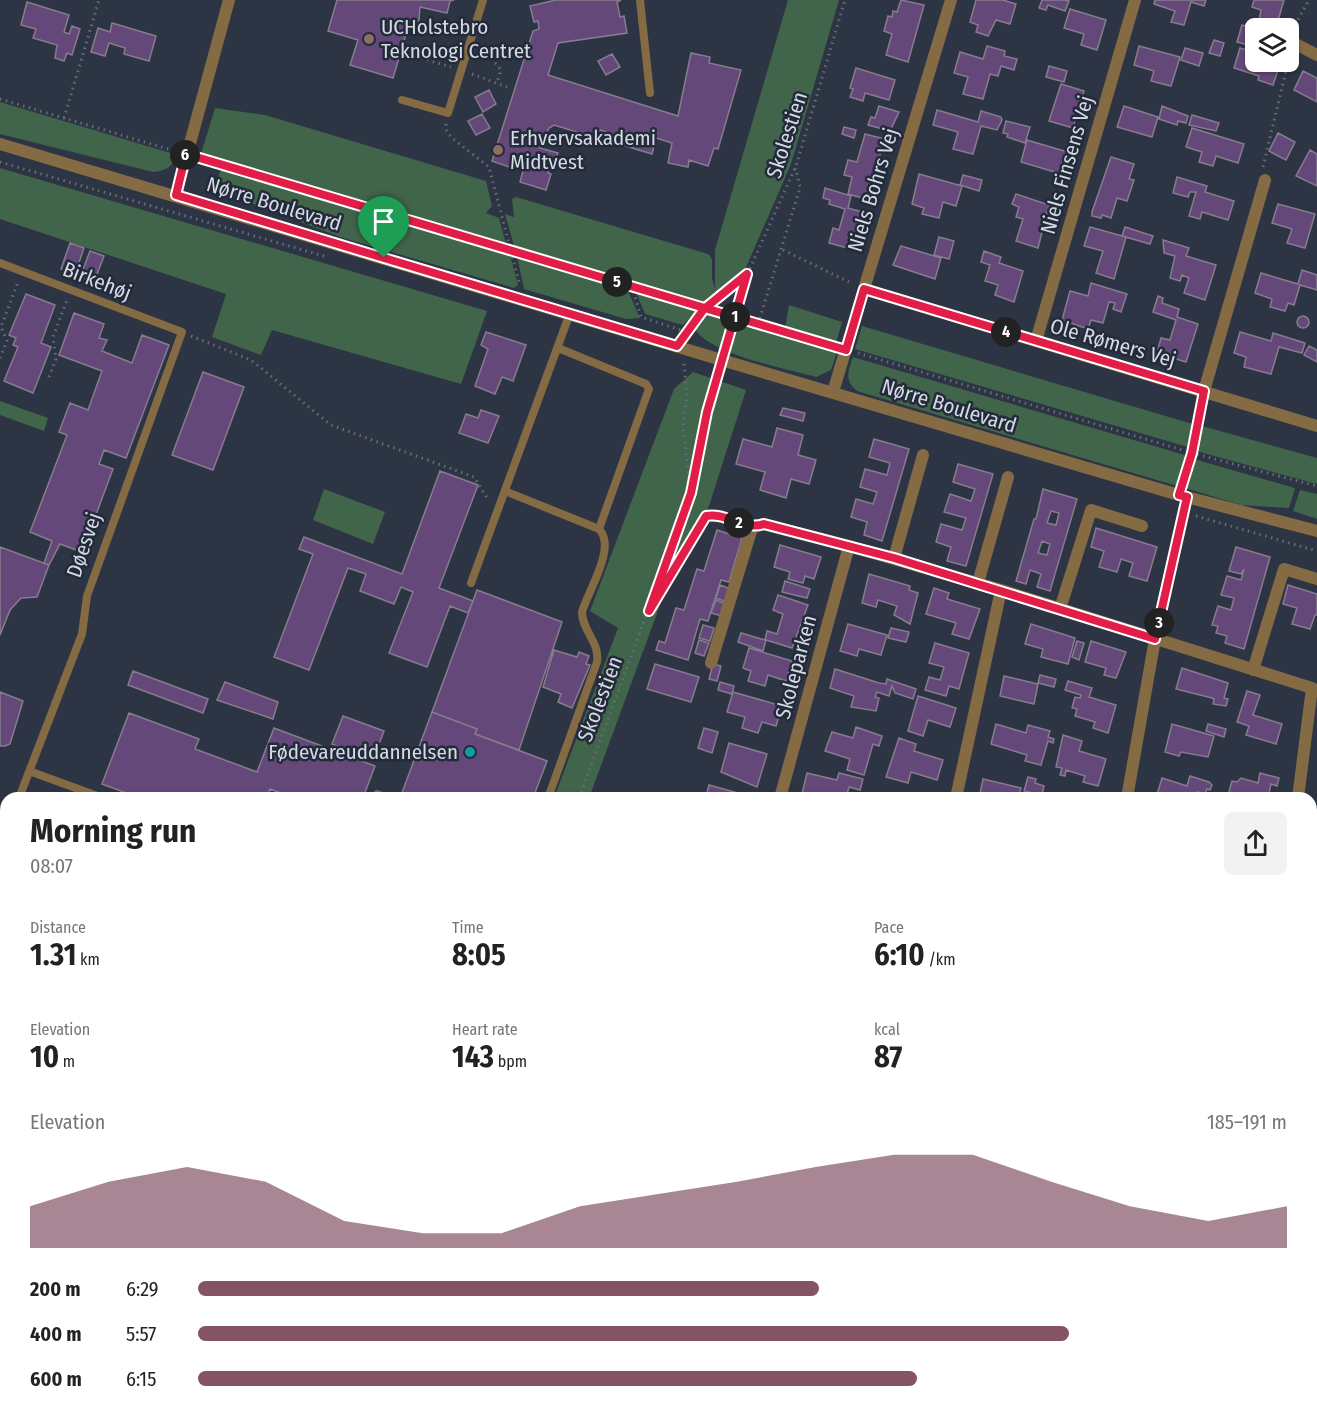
<!DOCTYPE html>
<html lang="en">
<head>
<meta charset="utf-8">
<style>
	body { margin:0; font-family:"Fira Sans Condensed",sans-serif; background:#f2f2f2; color:#222; height:100vh; display:flex; flex-direction:column; font-size:22px; white-space:nowrap }
	* { box-sizing:border-box; margin:0 }
	p { font-size:20px; color:#767676 }
	.icon { flex:none; width:33px; height:33px; fill:none; stroke:currentColor; stroke-width:2; stroke-linecap:round; stroke-linejoin:round }
	.map { position:relative; flex:1; overflow:hidden }
	.drawer { position:absolute; left:0px; top:792px; width:1317px; height:622px; display:flex; flex-direction:column; background:#fff; border-radius:18px 18px 0 0; box-shadow:0 2px 4px #0004 }
	.drawer>* { flex:none }
	.fabs { position:absolute; left:1245px; top:18px; display:grid; gap:12px }
	.fabs a { display:grid; place-items:center; width:54px; height:54px; border-radius:9px; background:#fff; box-shadow:0 2px 4px #0004; font-size:30px }
	.pin { position:absolute; display:grid; place-items:center; width:51px; height:51px; color:#fff; margin:-62px -26px; border-radius:50% 50% 50% 0; rotate:-45deg; box-shadow:0 0 6px #0007 }
	.pin .icon { rotate:45deg }
	.km { position:absolute; width:30px; height:30px; margin:-15px; border-radius:50%; background:#222; color:#fff; font-size:16px; line-height:30px; text-align:center }
	.round { display:grid; place-items:center; flex:none; width:63px; height:63px; border-radius:9px; background:#f2f2f2 }
	.head { display:flex; align-items:center; justify-content:space-between; height:102px; padding:0 30px }
	h1 { font-size:33px; font-weight:700; line-height:45px }
	.stats { display:grid; grid-template-columns:repeat(3,1fr); gap:9px; height:102px; padding:6px 30px }
	.stats div { display:grid; align-content:center }
	.stats b { font-size:30px; font-weight:700 }
	.stats small { font-size:16px; font-weight:400 }
	.stats p { font-size:16px }
	.chart { height:168px; padding:12px 30px }
	.chart p { display:flex; justify-content:space-between }
	.chart svg { width:100%; height:108px; margin-top:6px; fill:#855366; opacity:.7 }
	ul { padding:0 30px; list-style:none; font-size:20px }
	li { display:grid; grid-template-columns:96px 72px 1fr; align-items:center; height:45px }
	li i { height:15px; border-radius:8px; background:#855366 }
	.map>svg:first-child { display:block }
</style>
</head>
<body>
<div class="map">
<svg width="1317" height="1414" viewBox="0 0 1317 1414">
	<rect width="100%" height="100%" fill="#2d3544"/>
	<!-- green -->
	<path fill="#40654a" d="M788 0H839L791 164 744 272 705 303 514 246 505 214 514 217 512 199 516 197 708 254 712 259V278L715 290V250Z
		M0 102 177 155C172 167 166 171 153 172L0 134Z
		M215 108 265 115 486 181 492 206 486 213 499 218 506 244 201 154Z
		M0 168 487 311 461 384 272 330 261 355 212 337 226 294 0 219Z
		M221 169 510 255 518 285 514 288 340 237 214 189Z
		M517 256 627 289 640 318 626 319 524 289Z
		M636 292 698 310 683 325 645 314Z
		M789 305 842 322 836 343 785 329Z
		M704 313 837 352 831 370 816 377C787 369 706 354 693 326Z
		M862 326 1196 425 1191 448 855 349Z
		M853 357 1188 456 1180 484 1177 486 857 391C844 380 848 371 853 357Z
		M693 372 746 390 709 506 666 589 589 798H554L618 628 590 611 674 389Z
		M0 401 48 418 44 431 0 415Z
		M1202 426 1317 458V484L1196 451Z
		M1194 459 1295 488 1289 508 1241 505 1185 488Z
		M324 489 385 512 373 544 313 520Z
		M1300 490 1317 494V519L1293 511Z
		M1311 1137 1317 1139V1190L1311 1206Z
		M1317 1272V1407L1311 1406V1287Z
		M1036 1409H1249L1248 1414H1050Z"/>
	<!-- building -->
	<path fill="#65487a" stroke="#867c8e" stroke-width="1.5" fill-rule="evenodd" d="M337 0H454L450 1 447 13 420 7 419 20 415 25 409 24 393 78 350 65 358 40 328 31Z
		M556 0H621L617 2 620 17 624 16 627 33 558 43 548 75 678 116 691 53 710 57 709 63 741 70 718 149 714 148 708 166 689 160 688 167 668 163 672 143 656 138 652 154 612 142 615 135 600 130 597 138 554 125 549 128 540 148 558 153 554 164 550 163 548 173 551 174 546 190 520 182 524 167 516 165 515 169 492 161 533 31 539 29 538 21 534 22 530 6Z
		M901 0 924 5 908 62 886 55 892 34 884 31 888 16 892 17 893 11 897 12Z
		M976 0H1003L1016 4 1010 24 996 20 988 36 976 32 978 25 970 22Z
		M1042 0H1065L1069 1 1065 11 1048 5 1046 10 1039 8Z
		M1155 0H1206L1204 6 1191 2 1184 25 1171 22 1175 11 1154 4Z
		M1254 0H1284L1277 24 1259 20 1261 10 1252 7Z
		M27 2 69 15 64 32 69 34 72 26 80 29 72 55 67 53 64 61 55 58 57 45 33 38 36 29 21 25Z
		M1070 9 1106 20 1097 50 1081 45 1084 34 1064 28Z
		M112 23 156 36 149 61 124 54 125 48 109 43 105 56 91 52 98 28 110 32Z
		M1242 25 1256 29V47L1237 42Z
		M1214 40 1224 43 1220 56 1209 53Z
		M987 46 1005 51 1004 56 1017 59 1014 70 1001 66 998 76 990 74 983 99 963 94 968 77 954 73 960 52 983 59Z
		M1139 46 1180 57 1171 86 1151 81 1154 71 1134 65Z
		M1185 48 1203 53 1199 66 1181 60Z
		M1240 48 1256 53V62H1271L1269 68 1278 70 1273 85 1258 80 1259 76 1234 68Z
		M612 54 620 67 606 75 598 61Z
		M1049 66 1067 71 1064 82 1046 77Z
		M856 68 895 80 889 100 865 93 863 101 850 97 853 89 850 88Z
		M1303 71 1317 78V102L1294 90Z
		M1061 84 1084 91 1073 128 1049 121Z
		M489 90 496 104 483 112 475 97Z
		M879 106 899 112 890 131 868 125 871 117 875 118Z
		M1124 106 1158 117 1152 137 1117 127Z
		M1162 106 1188 116 1186 123 1178 121 1177 125 1159 119Z
		M937 110 978 122 981 111 1001 117 1002 120 997 130 981 126 973 154 953 149 958 132 933 125Z
		M482 114 490 128 476 135 468 121Z
		M1192 115 1219 123 1216 131 1189 125Z
		M1006 121 1030 127 1025 143 1007 137 1008 134 1003 133Z
		M844 127 856 130 854 138 842 134Z
		M1192 128 1244 144 1238 163 1216 156 1213 166 1199 162 1202 152 1186 147Z
		M1278 133 1295 142 1286 160 1269 151Z
		M865 134 885 139 866 199 848 194 852 177 844 175 848 160 857 162Z
		M1027 140 1071 153 1065 175 1021 162Z
		M1310 150 1317 154V186L1296 176Z
		M1111 157 1134 164 1129 179 1134 180 1127 201 1117 198 1111 218 1102 215 1101 218 1092 216V212Z
		M919 174 962 186 956 206 943 202 939 218 922 214 924 208 912 204Z
		M963 175 982 180 979 191 960 185Z
		M1177 177 1207 186 1205 192 1234 201 1228 220 1202 212 1200 219 1189 216 1196 192H1190L1188 197 1173 193Z
		M825 188 851 196 848 208 866 213 855 250 829 243 833 228 839 230 845 209 829 204 830 200 823 198Z
		M1016 194 1049 205 1038 248 1016 241 1023 219 1016 217 1019 207 1012 204Z
		M1278 204 1315 214 1305 248 1287 243 1292 229 1272 223Z
		M1090 227 1126 237 1114 279 1096 273 1103 251 1084 246Z
		M1125 227 1153 236 1150 244 1122 236Z
		M939 237 954 241 949 259 934 255Z
		M1163 240 1189 248 1186 256 1216 265 1205 300 1184 293 1189 278 1182 275 1180 281 1170 278 1175 256 1164 253Z
		M70 243 84 248 75 274 61 269Z
		M901 246 941 258 935 279 893 265Z
		M90 251 104 256 94 282 80 277Z
		M984 251 1001 257 999 263 1023 271 1014 302 995 295 998 285 985 281 990 265 981 262Z
		M1302 270 1317 275V290L1300 285 1294 305 1288 303 1285 311 1270 307 1272 299 1255 293 1261 273 1298 284Z
		M1091 283 1127 294 1121 312 1113 309 1115 303 1109 302 1103 323 1091 320 1088 329 1062 320 1070 291 1088 296Z
		M26 294 55 305 41 343 51 347 33 393 4 381 18 347 13 345 16 338 9 335Z
		M1158 296 1163 298 1162 303 1179 309 1177 317 1198 324 1186 362 1157 353 1161 338 1170 340 1176 320 1153 312Z
		M74 313 104 324 99 338 107 340 102 351 132 363 142 335 169 345 126 458 104 450 99 464 113 469 82 552 60 544 49 565 44 563 52 541 30 532 67 435 59 432 70 403 88 410 102 371 59 355Z
		M1297 322a6 6 0 1 1 12 0a6 6 0 1 1-12 0Z
		M486 332 526 345 513 381 502 377 495 394 475 386 488 349 481 345Z
		M1240 332 1271 341 1273 333 1305 343 1302 353 1279 347 1271 374 1244 367 1246 357 1234 353Z
		M1309 346 1317 350V362L1304 355Z
		M203 372 244 387 213 470 172 455Z
		M783 408 805 413 803 421 780 415Z
		M481 410 499 416 488 443 459 433 466 414 478 418Z
		M777 428 803 435 798 455 816 460 809 484 791 479 786 498 760 490 765 472 736 464 743 439 772 447Z
		M874 439 909 449 882 541 864 535 867 522 851 517 856 499 873 504 877 492 860 487 865 469 887 475 890 463 869 457Z
		M958 464 993 474 966 566 947 561 951 547 936 542 941 524 962 530 966 518 944 512 950 494 971 501 975 489 953 482Z
		M440 471 478 485 439 588 473 601 468 613 450 606 427 667 389 653 413 592 401 587 394 604 360 591 366 574 348 568 309 670 274 657 313 554 299 549 304 537 402 574Z
		M1043 489 1077 499 1050 591 1037 587 1041 574 1030 570 1026 584 1016 581 1034 519H1036ZM1051 511 1059 513 1056 525 1047 523ZM1042 541 1050 544 1047 555 1038 553Z
		M1096 528 1157 547 1147 581 1129 576 1133 563 1121 559 1117 572 1099 567 1104 551 1091 547Z
		M717 530 742 538 729 582 721 580 708 621 700 619 688 660 656 650 659 641 665 643 676 608 684 610 697 569 704 571Z
		M780 545 821 557 814 579 805 576 803 583 788 579 790 572 774 567Z
		M0 547 49 565 37 597 21 598 10 610 0 635Z
		M1236 547 1270 557 1244 649 1225 643 1227 636 1216 633 1218 626 1212 625 1218 606 1231 610 1234 598 1221 595 1227 576 1241 580 1244 569 1241 574 1229 571Z
		M869 574 910 586 909 590 918 593 910 624 894 615 897 606 878 600 876 607 862 603Z
		M785 581 810 589 807 598 782 592Z
		M720 585 731 589 727 602 716 598Z
		M1288 585 1317 594V615H1315L1310 629 1292 624 1297 608 1283 604Z
		M934 588 949 593 947 599 980 609 969 639 952 634 956 623 926 614Z
		M477 590 562 622 519 750 475 734 477 729 432 712Z
		M778 595 808 605 792 648 766 640 763 651 738 642 741 633 765 640 767 631 777 634 783 614 773 610Z
		M716 600 726 604 722 616 711 613Z
		M848 624 887 635 881 655 859 649 857 656 840 651Z
		M1031 624 1075 638 1068 664 1041 657 1043 649 1025 644Z
		M703 625 714 628 710 641 699 638Z
		M891 628 909 632 906 642 888 638Z
		M699 640 709 643 704 656 695 653Z
		M1077 641 1084 643 1079 660 1072 657Z
		M1091 641 1126 652 1116 678 1104 675 1106 668 1085 662Z
		M935 643 969 653 959 689 949 686 946 696 925 690 929 677 940 680 944 667 929 663Z
		M749 648 792 661 786 681 768 675 765 686 748 681 751 671 743 668Z
		M554 650 577 657 579 652 589 656 586 664 590 665 572 708 558 702 561 694 543 687Z
		M655 664 699 677 691 702 647 689Z
		M713 664 721 666 717 681 709 679Z
		M1182 668 1228 683 1224 698 1228 699 1226 706 1213 704 1214 699 1212 698 1176 689Z
		M835 669 879 683 886 684 887 679 916 689 913 699 895 693 892 686 889 696 877 692 875 697 879 698 876 711 851 707 854 696 830 688Z
		M133 671 208 699 203 713 128 685Z
		M1040 675 1056 679 1054 687 1038 683Z
		M1004 676 1038 684 1034 704 1000 696Z
		M1068 681 1092 688 1089 697 1116 705 1108 733 1093 728 1095 722 1075 716 1077 709 1072 708 1075 697 1080 698 1081 695 1065 690Z
		M225 682 278 702 273 719 217 700Z
		M720 682 734 686 732 694 718 690Z
		M1247 691 1260 695 1253 715 1282 724 1276 744 1246 735 1249 726 1237 722Z
		M0 692 23 701 10 744 5 746H0Z
		M733 692 782 706 776 726 762 722 758 733 742 728 745 717 727 712Z
		M918 696 956 708 950 727 928 720 923 736 908 731Z
		M432 712 477 729 475 734 547 761 533 798H400Z
		M129 713 199 739 195 749 257 772 274 728 375 766 363 798H294L270 789 267 798H140L102 784Z
		M343 716 384 731 373 760 332 744Z
		M996 724 1026 733 1028 725 1050 731 1048 737 1054 739 1053 743 1048 741 1041 765 1025 761 1027 755 991 744Z
		M1172 724 1214 736 1208 757 1181 752 1179 756 1165 752Z
		M1208 724 1226 729 1224 737 1206 731Z
		M856 727 882 736 879 746 873 744 864 775 847 770 850 759 825 751 832 732 853 738Z
		M704 728 718 732 712 753 698 748Z
		M1063 735 1082 741 1079 751 1106 759 1098 786 1083 782 1085 776 1066 770 1065 776 1060 775 1062 768 1056 767Z
		M899 738 916 744 914 751 943 760 937 780 911 772 908 783 886 777Z
		M729 743 767 754 757 787 721 772Z
		M807 773 837 780 839 773 863 779 860 790 849 787 846 798H801Z
		M1260 773 1279 778 1277 786 1271 784 1268 798H1235L1228 795 1232 781 1237 782 1241 778 1258 783Z
		M1190 776 1209 782 1212 785 1210 790 1207 789 1205 794 1197 792 1195 798H1156L1162 778 1187 786Z
		M1028 777 1036 779 1035 783 1044 786 1042 795 1024 791Z
		M983 779 1021 788 1018 798H979Z
		M709 785 738 793 736 798 706 797Z
		M1311 908 1317 910V918L1314 920H1317V942L1311 940Z
		M5 910 6 911V941L0 938V924Z
		M6 946V981L0 979V949L4 951Z
		M1311 960 1317 962V994L1311 992Z
		M0 1003 6 1006V1070L0 1068Z
		M1311 1019 1317 1021V1044L1311 1042Z
		M1311 1068 1317 1070 1316 1095 1311 1093Z
		M47 1408H88V1414H47Z
		M374 1408H424L439 1414H372Z
		M486 1408H671L669 1414H484Z
		M704 1408H746L755 1414 757 1408H769L783 1414H702Z"/>
	<g fill="none" stroke-linecap="round" stroke-linejoin="round">
		<!-- path -->
		<path stroke="#666d7a" stroke-width="3" stroke-dasharray="1.5 4.5" stroke-linecap="butt" d="M1292 30 1309 0
			M404 53 451 67
			M495 63 501 70 497 83
			M472 74 507 87
			M0 99 175 151
			M64 118 99 0
			M446 124V130L452 138 489 167 520 286
			M199 158 834 346
			M0 162 327 257
			M1263 167 1290 54
			M783 250 851 283
			M632 286 641 317 687 332
			M758 324 800 188 796 168
			M191 336 251 360 331 425 474 477 489 501
			M684 337 704 309 747 275
			M725 349 747 275 796 166 845 0
			M858 353 1192 453 1317 486
			M0 358 7 341 1 327 18 282
			M684 364 687 395 683 424 690 488
			M49 377 56 359 53 337 67 300
			M1183 482 1192 453 1202 404
			M1196 516 1317 551
			M653 604 706 516 716 514 742 524
			M579 798 691 493 707 412 719 373
			M0 901 6 903
			M1311 1133 1317 1136
			M1311 1225 1317 1210
			M0 1252 6 1269
			M1016 1408 1029 1414
			M1259 1408 1264 1414
			M19 1414 24 1408
			M351 1414 353 1408
			M1253 1414V1408"/>
		<!-- service -->
		<path stroke="#846b43" stroke-width="8" d="M640 0 650 93
			M402 100 448 113 483 0
			M0 263 182 332 87 596 82 634 19 798
			M558 348 646 384 649 389 599 529
			M505 491 599 529C617 547 588 591 582 612 582 631 600 642 597 662L548 798
			M471 583 570 313
			M29 771 103 798
			M377 794 388 798
			M0 847 6 831
			M0 994 6 996"/>
		<!-- minor -->
		<path stroke="#846b43" stroke-width="12" d="M1288 40 1317 55
			M176 195 229 0
			M864 289 1317 426
			M1036 341 1135 0
			M1204 391 1265 180
			M833 392 951 0
			M894 558 923 455
			M978 583 1008 477
			M1060 609 1091 510 1142 526
			M711 663 752 528 763 524 849 546
			M1253 670 1284 569 1317 579
			M780 798 849 546 1001 590 1312 688 1298 798
			M956 798 1001 590
			M1127 798 1155 639 1187 497
			M152 1408 154 1414"/>
		<!-- tertiary -->
		<path stroke="#846b43" stroke-width="12" d="M0 144 725 361 1179 495 1317 531
			M0 1175 6 1181
			M192 1408 197 1414"/>
	</g>
	<g fill="none" stroke-linecap="round" stroke-linejoin="round">
		<defs>
			<path id="route" d="M384 258 677 346 704 309 747 274 707 412 691 493 649 611 706 516C727 512 743 531 764 524L894 558 1155 639 1187 497 1179 495 1192 453 1204 391 864 289 846 350C625 285 406 219 186 154L176 195 384 258"/>
		</defs>
		<!-- route casing -->
		<use href="#route" stroke="#fff" stroke-width="12"/>
		<!-- route -->
		<use href="#route" stroke="#e11d48" stroke-width="8"/>
	</g>
	<!-- markers -->
	<g fill="#8d6e63" stroke="#232b3a" stroke-width="2">
		<circle cx="369" cy="39" r="6"/>
		<circle cx="498" cy="150" r="6"/>
	</g>
	<circle fill="#0f9aa8" stroke="#232b3a" stroke-width="2" cx="470" cy="752" r="6"/>
	<g text-anchor="middle" dominant-baseline="central" stroke-width="5" stroke-linejoin="round" paint-order="stroke">
		<!-- poi labels -->
		<g font-size="21" fill="#d5dae4" stroke="#232b3a" text-anchor="start">
			<text x="381" y="27">UCHolstebro<tspan x="381" dy="24">Teknologi Centret</tspan></text>
			<text x="510" y="138">Erhvervsakademi<tspan x="510" dy="24">Midtvest</tspan></text>
			<text x="458" y="752" text-anchor="end">Fødevareuddannelsen</text>
		</g>
		<!-- street labels -->
		<g font-size="21" fill="#d5dae4" stroke="#232b3a">
			<text transform="translate(787 135) rotate(-72)">Skolestien</text>
			<text transform="translate(1067 165) rotate(-74)">Niels Finsens Vej</text>
			<text transform="translate(873 190) rotate(-73)">Niels Bohrs Vej</text>
			<text transform="translate(274 204) rotate(17)">Nørre Boulevard</text>
			<text transform="translate(97 281) rotate(21)">Birkehøj</text>
			<text transform="translate(1113 343) rotate(16)">Ole Rømers Vej</text>
			<text transform="translate(949 406) rotate(17)">Nørre Boulevard</text>
			<text transform="translate(84 545) rotate(-71)">Døesvej</text>
			<text transform="translate(796 667) rotate(-75)">Skoleparken</text>
			<text transform="translate(600 699) rotate(-69)">Skolestien</text>
		</g>
	</g>
</svg>
<div class="fabs">
<a><svg class="icon" aria-label="layers" viewBox="0 0 24 24"><path d="M12 4l9 5-9 5-9-5zM3 14l9 5 9-5"/></svg></a>
</div>
<div class="pin" style="left:384px;top:258px;background:#1e9e55"><svg class="icon" aria-label="arrive" viewBox="0 0 24 24"><path d="M6 21V4h12l-3 4 3 4H6"/></svg></div>
<b class="km" style="left:735px;top:317px">1</b>
<b class="km" style="left:739px;top:523px">2</b>
<b class="km" style="left:1159px;top:623px">3</b>
<b class="km" style="left:1006px;top:332px">4</b>
<b class="km" style="left:617px;top:282px">5</b>
<b class="km" style="left:185px;top:155px">6</b>
<section class="drawer">
<div class="head"><div><h1>Morning run</h1><p>08:07</p></div><a class="round"><svg class="icon" aria-label="share" viewBox="0 0 24 24"><path d="M12 15V3M7 8l5-5 5 5M5 13v7h14v-7"/></svg></a></div>
<div class="stats">
<div><p>Distance</p><b>1.31<small> km</small></b></div>
<div><p>Time</p><b>8:05</b></div>
<div><p>Pace</p><b>6:10<small> /km</small></b></div>
</div>
<div class="stats">
<div><p>Elevation</p><b>10<small> m</small></b></div>
<div><p>Heart rate</p><b>143<small> bpm</small></b></div>
<div><p>kcal</p><b>87</b></div>
</div>
<div class="chart"><p><span>Elevation</span>185–191 m</p>
<svg viewBox="0 0 160 44" preserveAspectRatio="none"><path d="M0 44V27L10 17L20 11L30 17L40 33L50 38L60 38L70 27L80 22L90 17L100 11L110 6L120 6L130 17L140 27L150 33L160 27V44z"/></svg>
</div>
<ul>
<li><b>200 m</b>6:29<i style="width:57%"></i></li>
<li><b>400 m</b>5:57<i style="width:80%"></i></li>
<li><b>600 m</b>6:15<i style="width:66%"></i></li>
</ul>
</section>
</div>
</body>
</html>
